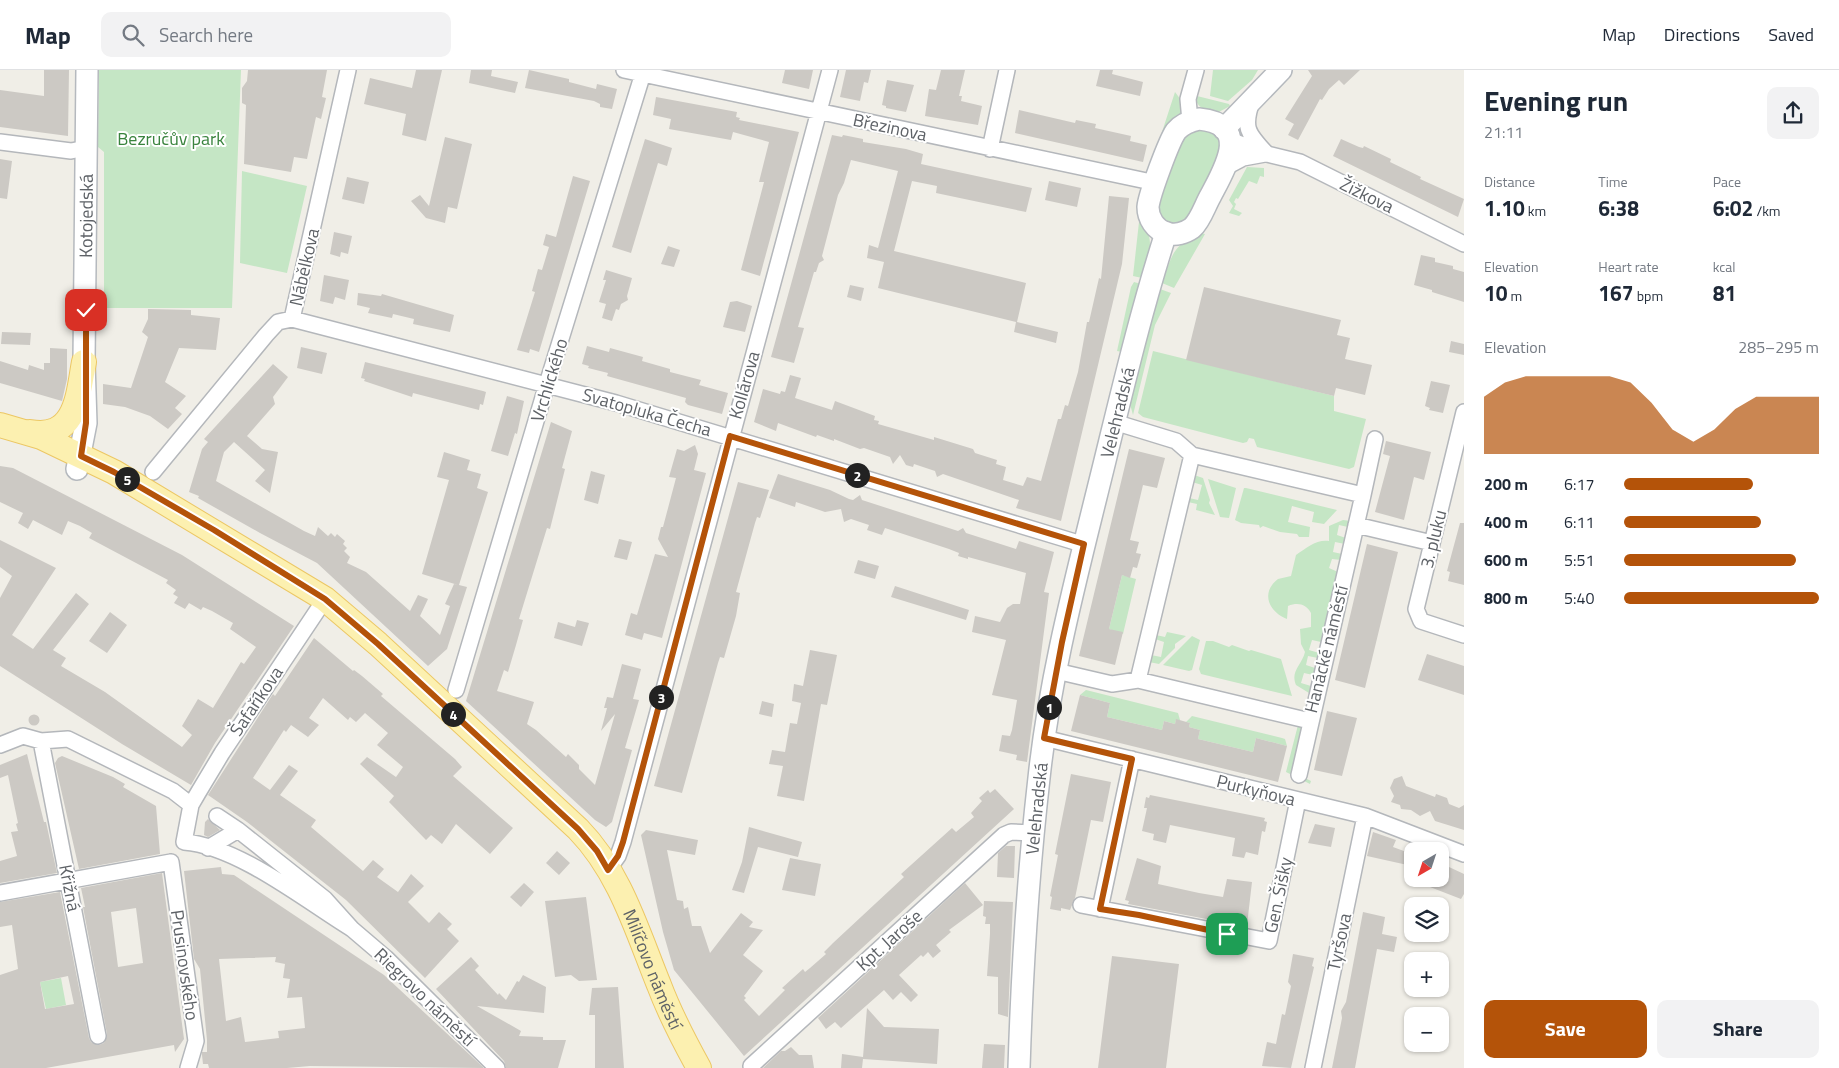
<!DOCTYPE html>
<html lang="en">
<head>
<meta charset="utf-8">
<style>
	body { margin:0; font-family:"Titillium Web",sans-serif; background:#f2f2f3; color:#1f2937; height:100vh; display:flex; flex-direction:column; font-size:19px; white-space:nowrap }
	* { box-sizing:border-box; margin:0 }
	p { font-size:16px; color:#747a83 }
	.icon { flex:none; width:28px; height:28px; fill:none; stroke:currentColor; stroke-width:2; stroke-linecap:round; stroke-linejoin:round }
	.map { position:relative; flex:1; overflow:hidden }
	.panel { display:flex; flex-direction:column; background:#fff; width:375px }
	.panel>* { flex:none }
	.needle { width:32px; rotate:219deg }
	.controls { position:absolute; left:1404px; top:772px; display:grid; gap:10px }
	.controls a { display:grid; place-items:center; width:45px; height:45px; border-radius:10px; background:#fff; box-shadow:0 1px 4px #0004; font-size:25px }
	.pin { position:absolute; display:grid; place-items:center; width:42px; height:42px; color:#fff; margin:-21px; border-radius:10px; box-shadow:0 2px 8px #0006 }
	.km { position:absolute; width:25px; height:25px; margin:-12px; border-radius:50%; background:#222; color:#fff; font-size:14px; line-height:25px; text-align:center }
	.round { display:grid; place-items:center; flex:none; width:52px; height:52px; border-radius:10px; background:#f2f2f3 }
	.overview { display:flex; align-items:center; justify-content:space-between; height:85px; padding:0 20px }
	h1 { font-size:28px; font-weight:700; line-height:38px }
	.stats { display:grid; grid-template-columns:repeat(3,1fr); gap:8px; height:85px; padding:5px 20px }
	.stats div { display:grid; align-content:center }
	.stats b { font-size:21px; font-weight:700 }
	.stats small { font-size:14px; font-weight:400 }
	.stats p { font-size:14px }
	.chart { height:140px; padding:10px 20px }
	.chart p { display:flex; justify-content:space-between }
	.chart svg { width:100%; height:90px; margin-top:5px; fill:#b45309; opacity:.7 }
	.action { display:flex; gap:10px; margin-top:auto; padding:10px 20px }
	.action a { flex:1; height:58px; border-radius:10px; background:#b45309; color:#fff; font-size:20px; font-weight:700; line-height:58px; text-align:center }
	.action a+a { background:#f2f2f3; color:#1f2937 }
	ul { padding:0 20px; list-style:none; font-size:16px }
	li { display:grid; grid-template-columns:80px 60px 1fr; align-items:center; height:38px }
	li i { height:12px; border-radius:6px; background:#b45309 }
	header { display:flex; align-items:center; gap:30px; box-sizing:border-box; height:70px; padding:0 25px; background:#fff; border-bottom:1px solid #e0e1e3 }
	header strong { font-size:24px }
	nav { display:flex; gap:28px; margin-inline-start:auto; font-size:18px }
	.search { width:350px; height:45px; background:#f2f2f3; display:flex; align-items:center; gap:12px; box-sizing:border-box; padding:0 18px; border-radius:10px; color:#747a83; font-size:19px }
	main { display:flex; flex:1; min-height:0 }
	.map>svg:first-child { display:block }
</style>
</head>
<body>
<header>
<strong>Map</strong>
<div class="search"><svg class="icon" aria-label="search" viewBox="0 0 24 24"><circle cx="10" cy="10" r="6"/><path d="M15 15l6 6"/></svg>Search here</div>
<nav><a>Map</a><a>Directions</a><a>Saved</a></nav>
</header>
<main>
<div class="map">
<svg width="1464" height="998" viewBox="0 0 1464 998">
	<rect width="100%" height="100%" fill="#f0eee7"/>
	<!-- green -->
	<path fill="#c5e6c5" d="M99 0H241L232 238H104V82L98 77Z
		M1213 0H1258L1252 10 1228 31 1210 26Z
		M1175 22 1181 30 1183 43 1149 102Z
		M1197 26 1229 34 1230 36 1217 43C1205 40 1198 39 1195 27Z
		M1200 57 1218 64 1223 77 1189 149 1176 156 1159 148 1157 132 1183 66Z
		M1247 97 1264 98V107L1260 106 1257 114 1249 111 1238 129 1236 128 1234 132 1236 134 1234 139 1242 143 1239 146 1229 143 1233 136 1229 130Z
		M242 101 307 116 287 203 240 193Z
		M1140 143C1155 173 1151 178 1142 208L1133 206Z
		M1200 163 1205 164 1174 218 1162 213C1173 184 1171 177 1200 163Z
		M1134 212 1141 214 1122 282 1117 281 1131 217Z
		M1160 219 1171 223 1155 255 1133 345 1130 334Z
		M1153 281 1334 326V341L1366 349 1354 397 1349 399 1257 377 1254 369 1249 368 1247 372 1243 373 1143 347 1138 343Z
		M1194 405 1203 408 1210 430 1209 433 1215 445 1196 440 1197 434 1188 432 1189 428 1198 430 1202 415 1192 412Z
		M1208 409 1236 418 1229 448 1220 447Z
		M1244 418H1246L1337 440 1324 454 1312 452 1314 442 1292 436 1288 452 1310 457 1309 467H1299L1297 464 1280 462 1263 456 1260 458 1259 455 1241 453 1235 450Z
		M1343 450 1351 451 1348 457 1339 455 1337 465 1346 468 1345 474 1335 472 1333 482 1342 484 1341 490 1332 489 1329 498 1338 502 1321 572 1312 570 1309 580 1319 583 1318 588 1308 586 1306 595 1315 598 1313 605 1304 603 1301 613 1311 616 1309 623 1296 615C1290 601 1302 595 1305 582L1301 574 1300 559 1311 557V543C1306 534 1298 532 1288 536L1287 549C1269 542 1260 523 1278 509L1291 506 1296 485C1306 478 1317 469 1329 471V456Z
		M1122 505 1136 509 1123 564 1109 559Z
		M1167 562 1186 566 1175 574V578L1159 594 1149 592 1151 585 1161 587 1164 572 1155 569 1156 565 1165 567Z
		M1192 566 1200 570 1192 600 1189 601 1163 595Z
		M1206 571H1213L1229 577 1232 575 1249 581 1251 580 1281 589 1292 626 1201 604 1199 599Z
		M1086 620 1178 643 1180 650H1176L1175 654 1164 651 1162 660 1107 647 1110 633 1080 625Z
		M1192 646 1282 668 1285 669 1287 676 1256 668 1253 682 1198 669 1200 660 1189 657 1190 653 1186 652Z
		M1298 655 1303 661 1295 703 1311 711 1310 714 1286 702Z
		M61 908 66 935 46 939 40 912Z"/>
	<!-- building -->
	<path fill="#ccc9c4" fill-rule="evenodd" d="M44 0H69L68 66 0 57V20L44 26Z
		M248 0H327L322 27 326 28 321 49 316 47 307 89 294 87 291 102 244 94 246 35 242 33V18L247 11Z
		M416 0H442L426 71 402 65 406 44 364 34 370 8 412 18Z
		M471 0H492L491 6 518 12 515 23 469 13Z
		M529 0 569 9V12L596 19 597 14 617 19 612 39 600 37V34L594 31 525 18Z
		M785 0H813L809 19 782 13Z
		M846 0H871L868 13 864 12 860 31 840 27Z
		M941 0H965L959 26H962L961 31 982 36 978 55 925 46 929 19 936 20Z
		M1100 0H1113L1112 4 1143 12 1140 26 1096 16Z
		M1308 0H1360L1344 15 1339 10 1329 19 1322 30 1320 29 1298 70 1288 65 1294 54 1285 49 1312 6Z
		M887 10 914 15 906 42 886 38V36L882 35Z
		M656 27 737 42 736 47 740 48 739 50 799 62 760 206 741 200 764 112H759L769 72 733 62 731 70 669 59 671 49 653 45Z
		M1019 40 1075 53 1076 50 1096 54 1095 58 1131 66 1130 71 1147 75 1143 92 1015 63Z
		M832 65 842 67 843 65 863 69V72L906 79 923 84 921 94 1032 118 1026 142 936 123 937 116 912 111 894 181 1026 213 1017 252 1058 262 1056 273 1014 262 1016 252 878 218 884 192 867 188 869 175 878 178 898 101 851 90 844 113 838 125 822 186 824 190 819 193 816 202H814L798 257 804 258 794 293 771 287Z
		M445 67 472 74 457 139 448 137 445 153 426 148 411 131 420 125 429 136Z
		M645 69 672 78 667 96 658 93 631 183 612 177Z
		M1341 69 1359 77 1363 78 1364 76 1391 89 1390 92 1421 107 1420 109 1464 129 1458 147 1333 86Z
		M0 89 12 91 7 129 0 128Z
		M573 106 590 111 539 282 530 279 529 283 517 280 535 222 532 221 538 199 542 200 549 177 543 175 546 164 556 167Z
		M347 107 369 112 364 134 342 129Z
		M1049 111 1081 118 1077 137 1045 130Z
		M1109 126 1129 128 1122 194 1061 451 1016 438 1019 430 943 404 937 407 935 401 914 394 913 397 906 395 900 385 893 394 890 387 864 378 860 379 834 369V371L817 365 816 367 778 353 776 361 754 352 763 319 780 324 781 321 785 322 790 305 801 308 795 328 832 340 835 331 875 346 874 350 879 351 878 354 934 370V367L973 379 975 383 997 390 996 394 1006 397 1003 410 1023 416 1027 407 1041 411 1058 349H1061L1065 335 1068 336 1078 302 1087 252H1089L1099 208 1101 209Z
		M334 162 352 166 348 184 341 182 340 187 330 184Z
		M668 176 680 180 674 197 661 194Z
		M1421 185 1435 188V192L1453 196V199L1464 202V232L1432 222V220L1414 215Z
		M606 200 632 208 627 226 628 230 621 234 619 240 616 239 612 251 602 248 606 234 599 232 606 210H603Z
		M324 205 349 210 345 230 335 227 333 234 320 231Z
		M850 215 864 218 861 231 847 227Z
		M1204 217 1341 250 1337 265 1350 268 1345 289 1372 295 1365 325 1336 318 1334 326 1186 290Z
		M358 223 381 226 382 224 454 245 450 262 413 254 414 249 393 244 392 248 368 243 370 238 357 235Z
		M737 231 752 236 745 262 723 257 730 232Z
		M148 239 191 240V245L220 248 216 280 179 278 165 312 186 326 175 338 182 344 168 359 150 346 125 337 103 334V314L131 318 148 267 142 262 148 249Z
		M2 262 31 263 30 275 1 274Z
		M1451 271 1464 274V285L1449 282Z
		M587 276 609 282 610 278 643 287 642 291 670 299V302L701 310 699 315 728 323 722 344 688 335 685 332 686 328 607 306 608 303 588 298 589 296 582 294Z
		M301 277 327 283 322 304 297 298Z
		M50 278 67 279V309L62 331 0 313V291L28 300 29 295 44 300V293H50Z
		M365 292 483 321 486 322 483 335 480 334 479 340 413 323 412 327 364 311 365 309 361 308Z
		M273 294 288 307 273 327 275 334 247 366 262 379 278 382 270 423 255 411 265 400 234 372 224 382 216 411 304 461 315 466 318 457 328 466 331 463 335 467 337 464 345 471 343 474 347 478 344 481 350 487 347 493 366 502 410 541 418 525 428 529 420 546 440 565 450 536 445 534 454 514 458 515 422 504 449 410 437 407 444 382 470 390 467 400 481 404 477 418 488 422 459 515 467 517 447 579 428 596 317 493 260 463 198 428 199 426 189 422 202 379 208 372 204 369Z
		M1431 311 1450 315 1443 343 1429 340 1430 338 1425 336Z
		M507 326 524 331 517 364 515 363 508 386 491 381Z
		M551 352 572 361 562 398 565 399 550 459 547 458 519 549 523 550 516 575 508 602 504 600 497 621 534 632 527 654 536 660 566 687 568 684 579 695V699L595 715 615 644 601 661 607 638H604L607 627 613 628 622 594 641 599 633 629 639 630 625 678 632 680 612 752 606 757 595 750 466 631Z
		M1386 371 1431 382 1424 410 1414 407 1404 450 1375 442 1390 386 1383 384Z
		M695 375 698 384 694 400 706 403 662 568 644 563 642 570 625 565 631 543 637 545 655 484 668 487 658 469 661 457H663L676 408 669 407 677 379 684 381Z
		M1129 379 1165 388 1157 418 1143 415 1130 470 1139 472 1136 483 1141 484 1137 498 1133 497 1130 508 1122 505 1109 559 1123 562 1115 595 1079 586Z
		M0 396 13 398 182 485 294 556 215 673 191 715 122 674 0 596V528L12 506 0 497V470L56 498 12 565 33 579 76 523 89 534 53 580 66 588 61 596 105 622 182 677 192 665 182 656 198 629 213 638 241 592 244 594 256 577 230 559 233 553 212 541 203 537 201 540 189 533 185 539 174 533 178 527 173 524 176 520 166 513 168 510 89 468 92 463 80 456 68 451 62 465 33 450 28 459 18 453 23 443 0 432Z
		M591 401 605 405 598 434 584 430Z
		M778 404 830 420 849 429 853 430 860 425 862 430 958 461 963 458 966 463 1016 479 1019 471 1054 482 1044 522 1049 523 1027 692 1016 690 1017 685 999 681 1002 665 1010 666 1012 660 1017 630 992 625 1006 570 972 562 975 546 1000 552 1007 538 1013 534H1020L1026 503 968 487V489L958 486 959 483 949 479 885 458 882 465 867 460 869 455 851 449 844 452 841 439 825 442 796 432 795 437 769 428Z
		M738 412 769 420 760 448 757 447 755 453 736 522 740 523 736 546 724 588 720 587 718 593 682 723 654 716Z
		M1460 453H1464V515L1448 511 1450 502 1447 501Z
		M619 469 632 472 627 490 614 487Z
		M1367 474 1398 482 1365 618 1335 610Z
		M858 490 879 496 875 509 854 503Z
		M895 516 969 540 966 550 891 527Z
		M110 542 127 555 107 583 89 571Z
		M577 550 589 553 582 576 554 568 558 552 575 557Z
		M314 568 353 601 354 600 362 606 383 624 381 626 455 689 462 697 453 706 513 758 490 784 456 754 442 774 431 765 426 770 389 732 394 726 360 694 367 687 396 707 403 697 377 675 388 663 365 643 356 652 350 647 348 650 323 628 309 648 319 655 308 667 291 655 286 662 284 660 253 708 270 720 289 695 298 701 280 725 316 750 311 757 363 801 373 790 384 799 377 807 398 822 411 804 424 816 408 832 429 853 439 842 452 854 447 859 459 871 425 908 346 830 247 752 208 725 273 624 275 626Z
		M810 580 837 585 827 635 821 634 804 731 777 726 783 696 769 694 772 680 785 682 790 653 797 654 801 633 792 631 794 614 803 616Z
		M1427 584 1464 596V625L1418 610Z
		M1080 625 1110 633 1107 647 1162 660 1164 651 1175 654 1176 649 1190 653 1189 657 1200 660 1198 669 1253 682 1256 668 1287 676 1278 712 1071 661Z
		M762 631 774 634 772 647 759 644Z
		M1327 641 1357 648 1342 706 1314 700Z
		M28.5 650a5.5 5.5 0 1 1 11 0a5.5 5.5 0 1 1-11 0Z
		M27 684 44 752H46L57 803 0 813V791L17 786 11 762 18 761 16 754 18 753 8 705 0 708V695Z
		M62 686 113 707 125 714 123 717 156 736 160 784 79 799 55 693 58 688Z
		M1071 704 1111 712 1103 752 1091 750 1075 828 1070 840 1061 838V841L1050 839 1052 827 1050 826 1058 785 1055 784Z
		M1402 706 1406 716 1435 727 1436 724 1447 728 1449 734 1459 738 1464 735V760L1435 751 1430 741 1420 746 1411 740 1401 739 1400 735 1391 732 1394 726 1390 718 1394 709Z
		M995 719 1014 739 744 986 674 900 663 862 641 765 646 760 698 770 695 785 667 780 677 830 683 831 684 839 688 837 692 856H701L710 883 741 843 753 852 749 857 763 860 743 885 763 901 744 926 746 928 744 930 759 946 785 920 782 918 803 899 805 902 810 898 826 884 824 882 833 873 904 807 901 804 952 758 956 762 974 747 971 743 982 731 979 728 988 720 990 723Z
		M1150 725 1265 748 1264 751 1267 752 1265 762 1262 761 1258 785 1246 782 1244 788 1232 786 1235 768 1170 755 1166 773 1153 770 1154 764 1142 761 1147 738H1144L1146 727 1149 728Z
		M208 749 220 760 208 767 204 765 205 752Z
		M1315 754 1335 758 1331 777 1308 773Z
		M749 757 802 772 798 787 758 777 744 823 732 820 742 792Z
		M1373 762 1396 770 1393 777 1412 784V796L1367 786Z
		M1006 776H1015L1014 808 997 807 998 783Z
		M557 781 570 793 559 805 546 793Z
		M790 788 821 794 815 826 782 820Z
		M1137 788 1161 796 1158 814 1199 823 1223 827 1227 809 1252 812 1247 855 1243 854V856L1128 834 1129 831 1125 830Z
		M221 797 222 804 234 805 384 905 484 998 310 996 287 998H209L208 994H203L202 985V982H207V970L200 899 194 889 184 801ZM276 887 275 892 285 894 283 908 290 909 287 928 302 927 305 958 278 961 279 968 245 972 241 947 226 951 219 889Z
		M1449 797 1464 804V824L1461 829 1430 817 1433 809H1448Z
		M162 803 184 969 175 982 174 975 46 998H0V905L18 899 12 855 0 857V832L60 822 89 968 91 972 99 975 104 973 107 964 83 837H85L81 818ZM136 838 143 893 118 897 111 842ZM68 906 74 934 45 939 40 912Z
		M524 813 534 822 521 837 510 827Z
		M965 813 983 835 949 860 951 862 936 875 941 881 933 888 928 882 923 887 921 885 899 905 918 925 911 932 901 922 893 930 884 920 841 958 835 952 826 959 818 948Z
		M586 827 597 910 579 911 571 905 555 907 545 831Z
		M984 831 1013 832 1008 947 998 944V907L987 906 990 864V854H985L986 847 983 846Z
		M1363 842 1385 847 1382 864 1397 867 1394 882 1377 879 1355 998H1332L1342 948 1341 941 1346 932Z
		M1293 884 1314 888 1312 896 1314 897 1291 998 1262 996 1267 972 1276 974 1282 944 1285 945 1291 916 1288 912Z
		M1112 886 1179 894 1166 998H1098Z
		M471 887 479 896 475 900 498 925 499 923 506 930 517 911 519 912 523 905 546 917 544 943 477 936 521 961 519 966 543 967V970H566L558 998H506L504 991 436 919Z
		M618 917 624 998H595V945H589L592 918Z
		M867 938 884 957 939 959 937 994 863 989 862 998H841L842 984 863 987Z
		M984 974 1005 975 1004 998H982Z
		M791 977 799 985H812L814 998H763L781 981H785Z"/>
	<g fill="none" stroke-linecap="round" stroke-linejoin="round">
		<defs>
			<path id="street" d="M624 0 1156 113
				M1252 31C1243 57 1247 63 1266 83
				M1190 51 1188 29 1196 0
				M1230 70 1267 84 1300 92 1464 174
				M0 72 71 81 86 78
				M990 79 1007 0
				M1226 97 1243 88 1265 84
				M292 249 348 0
				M1464 342 1416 539 1421 551 1464 565
				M1114 352 1176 371 1192 385
				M153 402 266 265 278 252 292 249 616 333 1085 475
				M1363 425 1375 369
				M1356 455 1432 473
				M325 529 222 683 198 723 191 735 184 772C238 776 306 831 352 859
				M1056 601 1112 614 1138 610 1310 651
				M1138 610 1192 385 1363 425 1299 705
				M456 620 547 314 644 0
				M1044 668 1365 746 1464 784
				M41 671 98 966
				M0 675 23 666 41 671 68 669 173 721 191 735
				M217 746 238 760
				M208 778 238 760 325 829 352 859 386 888 497 998
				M171 792 196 971 188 998
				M608 800 618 786 623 772 830 0
				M0 823 171 792
				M1081 835 1269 871 1298 730
				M1100 839 1132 689
				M751 996 1004 765 1011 762 1033 763
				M1313 998 1365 746"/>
			<g id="secondary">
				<path d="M1199 49C1252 54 1225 98 1211 125 1205 135 1201 150 1192 158 1185 163 1175 166 1167 163 1155 160 1148 148 1148 137 1149 125 1169 71 1176 61 1182 54 1190 51 1199 49Z"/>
				<path d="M1224 59 1281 0"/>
				<path id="s1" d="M77 399 86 353 84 292 87 0"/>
				<path id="s2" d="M1019 998C1022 901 1028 804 1039 708 1049 613 1073 520 1096 427 1118 339 1138 250 1166 163"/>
			</g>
			<g id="primary">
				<path id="s3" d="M0 355 41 367 114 402 325 529 378 574 578 759C620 802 637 861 659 915 670 944 684 971 699 998"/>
				<path d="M30 362C77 370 78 324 84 292"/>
			</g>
		</defs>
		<!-- street casing -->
		<use href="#street" stroke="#b4b7bb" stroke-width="18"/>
		<!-- secondary casing -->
		<use href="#secondary" stroke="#b5b9be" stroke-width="24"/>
		<!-- primary casing -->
		<use href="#primary" stroke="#ecc764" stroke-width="26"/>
		<!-- street -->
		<use href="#street" stroke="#fff" stroke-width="15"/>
		<!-- secondary -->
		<use href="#secondary" stroke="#fff" stroke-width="21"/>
		<!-- primary -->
		<use href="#primary" stroke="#fcf0b0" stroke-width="24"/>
	</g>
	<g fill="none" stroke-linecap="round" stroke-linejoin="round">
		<defs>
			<path id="route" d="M86 240V353L81 386 114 402 214 460 325 529 378 574 578 759 597 781 608 800 618 786 623 772 730 366 1084 474 1062 572 1044 668 1132 689 1100 839 1139 845 1227 864"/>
		</defs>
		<!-- route casing -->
		<use href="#route" stroke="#fff" stroke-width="10"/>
		<!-- route -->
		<use href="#route" stroke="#b45309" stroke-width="6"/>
	</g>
	<g text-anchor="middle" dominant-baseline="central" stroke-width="4" stroke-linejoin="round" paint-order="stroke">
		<!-- street labels -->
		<g font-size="18" fill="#5e6267" stroke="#fff">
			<text transform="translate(890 57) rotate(12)">Březinova</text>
			<text transform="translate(1367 125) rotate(26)">Žižkova</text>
			<text stroke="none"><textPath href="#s1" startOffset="254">Kotojedská</textPath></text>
			<text transform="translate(304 197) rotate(-77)">Nábělkova</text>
			<text transform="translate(549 310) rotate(-73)">Vrchlického</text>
			<text transform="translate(744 315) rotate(-74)">Kollárova</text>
			<text transform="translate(647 342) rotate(16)">Svatopluka Čecha</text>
			<text stroke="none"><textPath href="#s2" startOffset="665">Velehradská</textPath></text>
			<text transform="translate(1433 469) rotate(-76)">3. pluku</text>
			<text transform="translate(1326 579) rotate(-76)">Hanácké náměstí</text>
			<text transform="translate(256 631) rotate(-56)">Šafaříkova</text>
			<text transform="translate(1256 720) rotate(14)">Purkyňova</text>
			<text stroke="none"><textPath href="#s2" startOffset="260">Velehradská</textPath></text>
			<text transform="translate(70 818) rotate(79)">Křižná</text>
			<text transform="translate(1278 825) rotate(-78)">Gen. Šišky</text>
			<text transform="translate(889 870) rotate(-42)">Kpt. Jaroše</text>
			<text transform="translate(1339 872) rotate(-78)">Tyršova</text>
			<text transform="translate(185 895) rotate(82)">Prusinovského</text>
			<text stroke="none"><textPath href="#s3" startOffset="872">Milíčovo náměstí</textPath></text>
			<text transform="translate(425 927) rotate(44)">Riegrovo náměstí</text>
		</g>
		<!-- park labels -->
		<g font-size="18" fill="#39833d" stroke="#fff">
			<text x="171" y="68">Bezručův park</text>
		</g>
	</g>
</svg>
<div class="controls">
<a><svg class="needle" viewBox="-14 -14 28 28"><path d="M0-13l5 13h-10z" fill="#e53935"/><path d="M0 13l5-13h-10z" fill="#747a83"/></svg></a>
<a><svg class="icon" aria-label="layers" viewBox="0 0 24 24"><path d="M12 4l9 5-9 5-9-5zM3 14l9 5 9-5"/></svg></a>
<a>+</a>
<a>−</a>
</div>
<div class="pin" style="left:1227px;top:864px;background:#1e9e55"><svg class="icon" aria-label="arrive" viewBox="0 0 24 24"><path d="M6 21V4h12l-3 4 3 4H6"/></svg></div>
<div class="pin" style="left:86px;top:240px;background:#d93025"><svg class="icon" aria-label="check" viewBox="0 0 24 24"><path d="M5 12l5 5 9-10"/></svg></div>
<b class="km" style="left:1049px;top:637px">1</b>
<b class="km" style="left:857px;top:405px">2</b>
<b class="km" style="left:661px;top:627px">3</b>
<b class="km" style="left:453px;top:644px">4</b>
<b class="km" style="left:127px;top:409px">5</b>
</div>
<section class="panel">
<div class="overview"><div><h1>Evening run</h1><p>21:11</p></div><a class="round"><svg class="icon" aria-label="share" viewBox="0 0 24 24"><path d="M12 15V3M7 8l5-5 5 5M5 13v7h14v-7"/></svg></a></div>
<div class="stats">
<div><p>Distance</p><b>1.10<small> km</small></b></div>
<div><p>Time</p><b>6:38</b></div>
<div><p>Pace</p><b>6:02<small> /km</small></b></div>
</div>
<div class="stats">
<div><p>Elevation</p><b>10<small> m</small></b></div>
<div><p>Heart rate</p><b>167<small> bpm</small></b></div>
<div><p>kcal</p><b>81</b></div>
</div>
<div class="chart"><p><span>Elevation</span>285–295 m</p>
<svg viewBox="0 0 160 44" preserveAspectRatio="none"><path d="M0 44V16L10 9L20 6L30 6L40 6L50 6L60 6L70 9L80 19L90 32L100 38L110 32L120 22L130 16L140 16L150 16L160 16V44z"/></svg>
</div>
<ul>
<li><b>200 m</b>6:17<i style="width:66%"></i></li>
<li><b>400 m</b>6:11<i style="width:70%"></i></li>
<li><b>600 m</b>5:51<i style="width:88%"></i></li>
<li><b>800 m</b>5:40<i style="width:100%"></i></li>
</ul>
<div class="action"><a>Save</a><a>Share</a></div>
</section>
</main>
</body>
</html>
